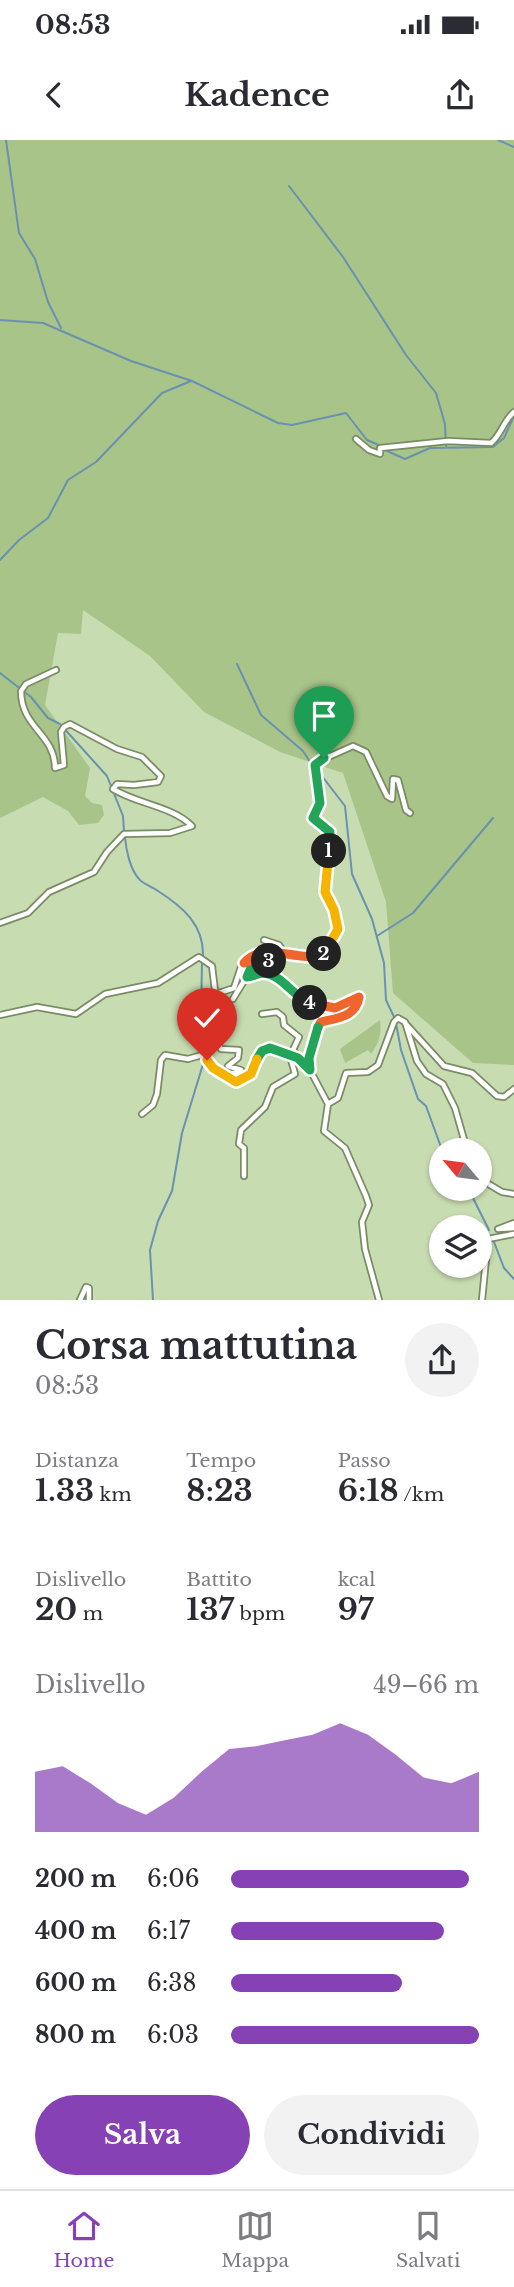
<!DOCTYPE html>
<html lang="it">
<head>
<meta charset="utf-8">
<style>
	body { margin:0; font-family:"Libre Baskerville",serif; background:#f2f2f3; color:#2b2b33; height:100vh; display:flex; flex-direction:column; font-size:26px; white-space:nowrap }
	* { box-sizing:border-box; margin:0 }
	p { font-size:23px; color:#7c7c81 }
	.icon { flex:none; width:38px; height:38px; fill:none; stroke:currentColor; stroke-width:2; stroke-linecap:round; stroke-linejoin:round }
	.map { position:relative; height:1160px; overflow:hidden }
	.sheet { display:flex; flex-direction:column; background:#fff; flex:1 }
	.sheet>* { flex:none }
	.needle { width:46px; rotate:299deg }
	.controls { position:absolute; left:429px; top:998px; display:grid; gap:14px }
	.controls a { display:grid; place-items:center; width:63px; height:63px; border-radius:50%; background:#fff; box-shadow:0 2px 5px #0004; font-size:35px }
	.pin { position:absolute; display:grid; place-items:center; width:60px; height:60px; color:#fff; margin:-72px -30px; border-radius:50% 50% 50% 0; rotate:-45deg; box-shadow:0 0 7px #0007 }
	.pin .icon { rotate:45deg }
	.km { position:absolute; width:35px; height:35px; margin:-18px; border-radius:50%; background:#222; color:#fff; font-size:19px; line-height:35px; text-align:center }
	.round { display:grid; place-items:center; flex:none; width:74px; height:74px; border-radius:37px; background:#f2f2f3 }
	.headline { display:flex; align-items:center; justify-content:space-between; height:119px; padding:0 35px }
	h1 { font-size:38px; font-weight:700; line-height:52px }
	.stats { display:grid; grid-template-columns:repeat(3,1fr); gap:10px; height:119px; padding:7px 35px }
	.stats div { display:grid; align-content:center }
	.stats b { font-size:30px; font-weight:700 }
	.stats small { font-size:19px; font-weight:400 }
	.stats p { font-size:19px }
	.chart { height:196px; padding:14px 35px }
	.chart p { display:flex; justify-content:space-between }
	.chart svg { width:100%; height:126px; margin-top:7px; fill:#8642b5; opacity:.7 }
	.primary-button { display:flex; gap:14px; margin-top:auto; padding:14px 35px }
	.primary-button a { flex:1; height:80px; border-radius:42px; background:#8642b5; color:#fff; font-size:28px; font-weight:700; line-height:80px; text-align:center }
	.primary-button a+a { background:#f2f2f3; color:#2b2b33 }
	ul { padding:0 35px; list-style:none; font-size:23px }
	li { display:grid; grid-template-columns:112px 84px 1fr; align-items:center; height:52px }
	li i { height:18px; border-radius:9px; background:#8642b5 }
	.status { display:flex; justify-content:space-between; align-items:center; height:49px; padding:0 35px; background:#fff; direction:ltr }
	.status svg { height:19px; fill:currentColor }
	header { display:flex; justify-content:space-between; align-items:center; height:91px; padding:0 35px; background:#fff; font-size:32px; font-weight:700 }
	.dock { display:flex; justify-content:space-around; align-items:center; height:98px; border-top:2px solid #e1e1e2; background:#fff; font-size:19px; color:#7c7c81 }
	.dock a { display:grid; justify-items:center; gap:4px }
	.dock .on { color:#8642b5 }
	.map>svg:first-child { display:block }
</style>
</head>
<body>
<div class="status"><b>08:53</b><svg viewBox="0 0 49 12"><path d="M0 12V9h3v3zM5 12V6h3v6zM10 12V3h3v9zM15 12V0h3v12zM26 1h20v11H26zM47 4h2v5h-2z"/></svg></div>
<header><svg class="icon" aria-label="back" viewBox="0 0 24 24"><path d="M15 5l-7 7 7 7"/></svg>Kadence<svg class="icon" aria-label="share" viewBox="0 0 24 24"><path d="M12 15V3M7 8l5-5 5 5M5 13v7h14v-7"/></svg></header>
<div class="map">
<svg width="514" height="1160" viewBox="0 0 514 1160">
	<rect width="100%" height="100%" fill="#c8dcb1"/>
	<!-- green -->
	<path fill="#a8c489" d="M0 0H514V925L473 923 393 853 386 762 343 633 280 612 204 572 150 516 83 470 81 494 58 493 45 565 90 628 85 656 92 663 102 665 104 675 98 683 79 685 68 671 43 657 0 678Z
		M380 880C382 894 379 903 371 914L368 910 345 923 340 909Z"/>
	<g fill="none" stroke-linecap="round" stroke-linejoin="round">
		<!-- stream -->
		<path stroke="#6a91b0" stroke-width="2" d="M6 0 19 93 35 119 48 162 61 188
			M498 0 514 7
			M289 46 343 117 406 215 436 253 445 284 446 306
			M0 180 43 183 131 221 192 241 278 283 292 285 346 273 367 300 381 306
			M385 310 405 319 430 308 493 307 504 298 514 276
			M0 420 19 400 48 378 68 340 96 322 162 253 191 241
			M237 524 261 575 303 611 314 628
			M0 533 31 557 48 578 60 584 107 636 123 676 124 692
			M318 631 345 666 352 734 372 779 384 823 386 860 394 877
			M125 697C126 710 130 729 139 739 143 744 153 747 158 751 183 767 204 785 203 816
			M377 796 413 773 493 678
			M201 875 202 822
			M396 883 401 910 418 959 426 966 442 1010
			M204 888 209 908 206 916
			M468 1048 489 1090
			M494 1102 504 1128 514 1139
			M153 1160 150 1110 158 1081 172 1051 182 993 204 921"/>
		<defs>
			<path id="minor" d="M356 299 369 310 380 314V308L448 301 491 303C502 294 503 281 514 272
				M0 783 28 773 49 752 94 732 107 712 124 694 170 693 192 686C172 666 137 664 113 649L117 644 134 645 158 642 161 636 142 617 117 609 70 584 64 587 61 592 64 625 55 628C55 594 21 588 21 551L26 544 56 530
				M264 800 279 805 284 812
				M245 823 270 821 268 828 250 830 247 837C252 837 257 833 263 834 281 834 298 865 330 868 342 869 350 857 359 857 355 878 335 877 320 883L309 918 310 930
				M233 859 247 836
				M262 874 277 872 283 877 284 885 299 897 293 910 310 930 328 964 338 958 346 933 368 932 378 925 394 882 398 878 405 882
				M0 875 37 867 76 874 105 854 158 843 199 817 212 826 215 851 219 853 234 848 241 827 255 814C278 807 299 820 323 815L338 789 334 770 325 752 330 692 313 678 320 663 315 625 317 622 353 606 366 612 387 656 392 659 393 639 398 640 406 670 410 673
				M201 878 221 909 239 910 238 918 228 926 241 930 226 936 236 942 251 934 264 909 270 908 297 917
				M405 882 417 921 426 934 443 944 455 968 467 1010
				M405 883 444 926 472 933 497 956 504 957 514 949
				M328 964 324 991 345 1008 366 1056 369 1065 362 1082 365 1109 379 1160
				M142 974 153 965 157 954 161 920 165 915 188 919 202 915 213 928 227 935
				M244 1036V1008L239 1004 241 990 265 967 273 947 295 934 290 916
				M480 1039 502 1052 514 1054
				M514 1083 498 1089 514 1088
				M80 1160 86 1147 89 1148V1160
				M482 1160 488 1099 514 1094"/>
		</defs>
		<!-- minor casing -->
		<use href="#minor" stroke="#798c65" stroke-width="8"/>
		<!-- minor -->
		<use href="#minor" stroke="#fff" stroke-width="4.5"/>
	</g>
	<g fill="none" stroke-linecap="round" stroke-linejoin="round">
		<defs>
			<path id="split-1" d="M324 618 315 625 320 663 313 678 330 692 329 711"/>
			<path id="split-2" d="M324 814 338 789 334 770 325 752 329 711"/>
			<path id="split-3" d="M269 821 244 823C266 799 297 824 324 814"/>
			<path id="split-4" d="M269 821 270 827 250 830 247 837C252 837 258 833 263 833 282 834 293 857 310 863"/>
			<path id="split-5" d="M310 863 335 868 359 857C356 877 337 878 321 882L318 887"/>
			<path id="split-6" d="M257 919 262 911 270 908 298 918 310 930 309 918 318 887"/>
			<path id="split-7" d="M207 920 213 928 236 942 251 934 257 919"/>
		</defs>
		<!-- split-1 casing -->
		<use href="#split-1" stroke="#fff" stroke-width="14"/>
		<!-- split-2 casing -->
		<use href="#split-2" stroke="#fff" stroke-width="14"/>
		<!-- split-3 casing -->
		<use href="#split-3" stroke="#fff" stroke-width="14"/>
		<!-- split-4 casing -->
		<use href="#split-4" stroke="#fff" stroke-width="14"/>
		<!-- split-5 casing -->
		<use href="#split-5" stroke="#fff" stroke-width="14"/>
		<!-- split-6 casing -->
		<use href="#split-6" stroke="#fff" stroke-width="14"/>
		<!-- split-7 casing -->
		<use href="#split-7" stroke="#fff" stroke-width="14"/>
		<!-- split-1 -->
		<use href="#split-1" stroke="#22a559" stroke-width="9"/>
		<!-- split-2 -->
		<use href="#split-2" stroke="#f5b400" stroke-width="9"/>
		<!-- split-3 -->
		<use href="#split-3" stroke="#f0652b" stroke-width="9"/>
		<!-- split-4 -->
		<use href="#split-4" stroke="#22a559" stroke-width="9"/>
		<!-- split-5 -->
		<use href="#split-5" stroke="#f0652b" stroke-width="9"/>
		<!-- split-6 -->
		<use href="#split-6" stroke="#22a559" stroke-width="9"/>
		<!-- split-7 -->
		<use href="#split-7" stroke="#f5b400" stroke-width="9"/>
	</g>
</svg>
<div class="controls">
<a><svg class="needle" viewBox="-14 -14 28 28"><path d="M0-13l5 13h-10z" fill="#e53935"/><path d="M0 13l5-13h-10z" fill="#7c7c81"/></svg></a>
<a><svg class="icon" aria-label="layers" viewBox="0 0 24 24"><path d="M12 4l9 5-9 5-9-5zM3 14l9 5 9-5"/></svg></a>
</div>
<div class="pin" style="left:324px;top:618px;background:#1e9e55"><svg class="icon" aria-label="arrive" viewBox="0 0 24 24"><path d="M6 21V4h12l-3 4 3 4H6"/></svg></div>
<div class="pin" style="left:207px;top:920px;background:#d93025"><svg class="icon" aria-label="check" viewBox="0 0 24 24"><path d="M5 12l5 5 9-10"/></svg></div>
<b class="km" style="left:329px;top:711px">1</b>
<b class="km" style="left:324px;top:814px">2</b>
<b class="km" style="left:269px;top:821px">3</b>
<b class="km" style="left:310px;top:863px">4</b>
</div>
<section class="sheet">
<div class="headline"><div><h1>Corsa mattutina</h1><p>08:53</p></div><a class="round"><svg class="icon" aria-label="share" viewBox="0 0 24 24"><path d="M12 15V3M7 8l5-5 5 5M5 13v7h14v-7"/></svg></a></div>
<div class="stats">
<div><p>Distanza</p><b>1.33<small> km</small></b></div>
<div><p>Tempo</p><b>8:23</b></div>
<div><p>Passo</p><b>6:18<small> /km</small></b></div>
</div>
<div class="stats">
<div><p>Dislivello</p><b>20<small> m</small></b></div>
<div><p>Battito</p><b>137<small> bpm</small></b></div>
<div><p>kcal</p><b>97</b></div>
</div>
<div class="chart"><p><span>Dislivello</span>49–66 m</p>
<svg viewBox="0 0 160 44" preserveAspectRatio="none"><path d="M0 44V23L10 21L20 27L30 34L40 38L50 32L60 23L70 15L80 14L90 12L100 10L110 6L120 10L130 17L140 25L150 27L160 23V44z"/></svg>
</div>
<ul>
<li><b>200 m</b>6:06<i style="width:96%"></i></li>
<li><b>400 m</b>6:17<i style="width:86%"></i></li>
<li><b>600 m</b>6:38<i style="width:69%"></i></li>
<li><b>800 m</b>6:03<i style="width:100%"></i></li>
</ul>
<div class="primary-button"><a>Salva</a><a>Condividi</a></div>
</section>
<nav class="dock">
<a class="on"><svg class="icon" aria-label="home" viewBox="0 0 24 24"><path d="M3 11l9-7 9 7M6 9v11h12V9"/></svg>Home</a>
<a><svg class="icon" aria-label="map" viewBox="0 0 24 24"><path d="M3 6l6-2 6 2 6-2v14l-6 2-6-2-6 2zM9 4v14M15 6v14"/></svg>Mappa</a>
<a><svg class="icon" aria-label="saved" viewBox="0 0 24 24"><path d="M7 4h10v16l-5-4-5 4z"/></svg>Salvati</a>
</nav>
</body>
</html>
